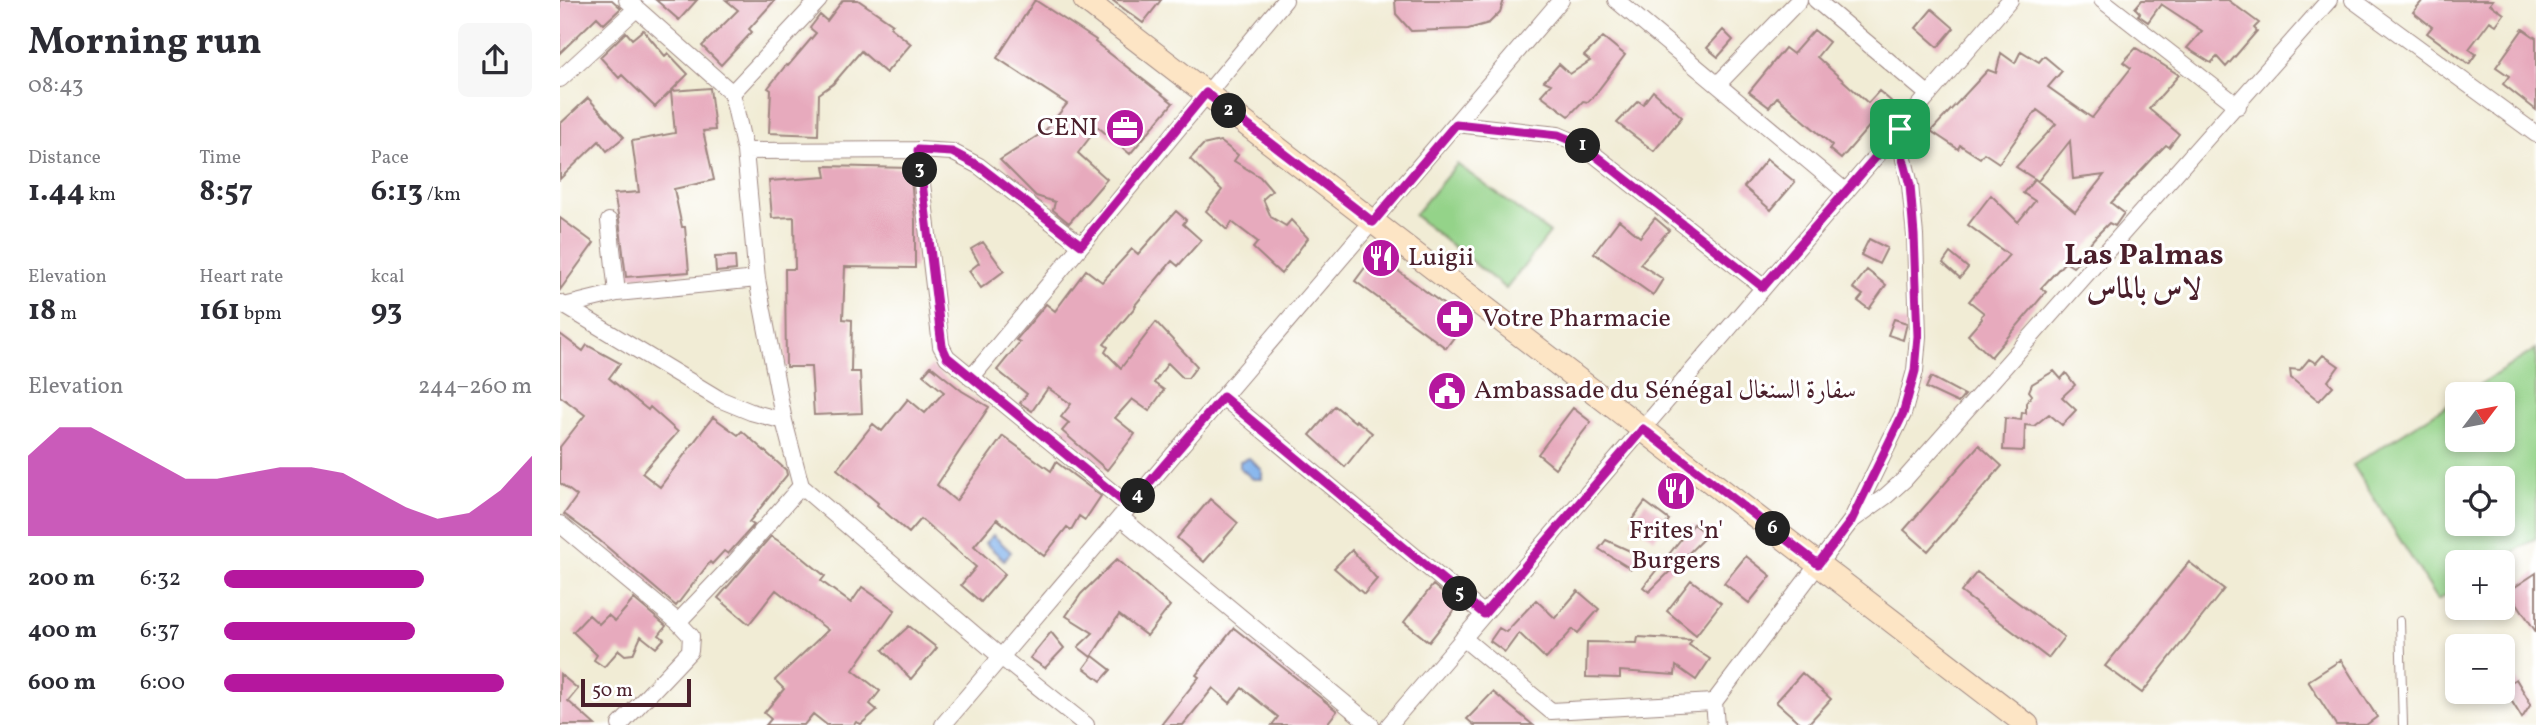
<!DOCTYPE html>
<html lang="en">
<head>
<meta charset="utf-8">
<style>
	body { margin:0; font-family:Vollkorn,Amiri,serif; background:#f7f7f7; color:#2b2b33; height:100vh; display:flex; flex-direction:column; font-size:26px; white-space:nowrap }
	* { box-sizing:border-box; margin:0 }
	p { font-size:23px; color:#7c7c81 }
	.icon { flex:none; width:38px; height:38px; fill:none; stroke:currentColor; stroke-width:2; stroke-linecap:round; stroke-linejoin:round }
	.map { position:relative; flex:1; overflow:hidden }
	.sheet { display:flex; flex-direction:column; background:#fff; width:560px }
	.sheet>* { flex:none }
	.needle { width:46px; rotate:58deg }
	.controls { position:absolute; left:1885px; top:382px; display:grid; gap:14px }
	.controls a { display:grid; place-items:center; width:70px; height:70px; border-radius:10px; background:#fff; box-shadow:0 4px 10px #0003; font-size:35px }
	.scale { position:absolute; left:21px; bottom:18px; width:110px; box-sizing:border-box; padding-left:7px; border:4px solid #4a1f2b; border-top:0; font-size:19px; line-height:24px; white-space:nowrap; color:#4a1f2b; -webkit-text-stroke:5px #fff; paint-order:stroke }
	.pin { position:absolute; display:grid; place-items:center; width:60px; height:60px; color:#fff; margin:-30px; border-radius:14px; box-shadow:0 4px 10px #0006 }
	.km { position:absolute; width:35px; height:35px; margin:-18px; border-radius:50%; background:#222; color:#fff; font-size:19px; line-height:35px; text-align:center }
	.round { display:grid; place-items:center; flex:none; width:74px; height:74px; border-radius:10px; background:#f7f7f7 }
	.headline { display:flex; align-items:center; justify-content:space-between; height:119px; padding:0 28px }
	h1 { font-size:38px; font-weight:700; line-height:52px }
	.stats { display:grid; grid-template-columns:repeat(3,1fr); gap:10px; height:119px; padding:7px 28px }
	.stats div { display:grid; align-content:center }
	.stats b { font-size:30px; font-weight:700 }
	.stats small { font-size:19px; font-weight:400 }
	.stats p { font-size:19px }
	.chart { height:196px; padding:14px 28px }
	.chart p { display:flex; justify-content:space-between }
	.chart svg { width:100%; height:126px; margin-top:7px; fill:#b5179e; opacity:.7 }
	ul { padding:0 28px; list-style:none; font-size:23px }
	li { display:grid; grid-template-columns:112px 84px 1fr; align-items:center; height:52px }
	li i { height:18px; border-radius:9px; background:#b5179e }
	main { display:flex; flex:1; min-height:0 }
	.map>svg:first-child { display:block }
</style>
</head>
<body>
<main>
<section class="sheet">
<div class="headline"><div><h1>Morning run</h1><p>08:43</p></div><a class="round"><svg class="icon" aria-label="share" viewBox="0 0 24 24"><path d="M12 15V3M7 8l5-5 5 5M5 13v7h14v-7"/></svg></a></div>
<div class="stats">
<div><p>Distance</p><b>1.44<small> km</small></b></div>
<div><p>Time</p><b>8:57</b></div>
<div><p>Pace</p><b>6:13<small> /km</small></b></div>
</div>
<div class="stats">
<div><p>Elevation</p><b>18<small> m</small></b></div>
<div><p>Heart rate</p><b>161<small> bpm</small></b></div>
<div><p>kcal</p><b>93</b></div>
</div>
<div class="chart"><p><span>Elevation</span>244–260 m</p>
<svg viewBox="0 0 160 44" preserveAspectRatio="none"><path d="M0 44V16L10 6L20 6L30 12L40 18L50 24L60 24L70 22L80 20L90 20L100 22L110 28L120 34L130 38L140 36L150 28L160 16V44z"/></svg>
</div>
<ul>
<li><b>200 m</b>6:32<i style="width:65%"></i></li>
<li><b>400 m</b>6:37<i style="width:62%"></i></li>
<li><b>600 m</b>6:00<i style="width:91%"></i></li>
</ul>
</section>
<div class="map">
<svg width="1976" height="725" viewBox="0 0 1976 725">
	<rect width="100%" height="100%" fill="#fff"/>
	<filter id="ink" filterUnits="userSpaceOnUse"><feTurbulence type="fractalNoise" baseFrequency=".0143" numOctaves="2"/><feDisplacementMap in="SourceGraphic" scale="14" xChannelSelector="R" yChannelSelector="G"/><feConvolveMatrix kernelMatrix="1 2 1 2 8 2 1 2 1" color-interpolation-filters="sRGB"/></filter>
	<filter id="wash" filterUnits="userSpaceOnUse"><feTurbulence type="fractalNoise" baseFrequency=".00686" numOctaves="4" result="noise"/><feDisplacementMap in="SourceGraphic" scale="28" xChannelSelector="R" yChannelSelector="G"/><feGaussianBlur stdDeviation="1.57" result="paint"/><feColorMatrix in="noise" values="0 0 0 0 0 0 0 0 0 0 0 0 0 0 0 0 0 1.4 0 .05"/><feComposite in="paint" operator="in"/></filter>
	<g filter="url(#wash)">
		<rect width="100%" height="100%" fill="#f1ecd5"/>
		<!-- green -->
		<path fill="#94d389" stroke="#6f795a" stroke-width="2" fill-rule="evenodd" d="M897 164 990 233 946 289 854 215Z
			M1976 349V538L1938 562H1897V588L1878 600 1793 465 1897 399V439H1942V394H1905ZM1897 478H1942V523H1897Z"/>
		<!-- water -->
		<path fill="#81b2ec" stroke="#66688c" stroke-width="2" d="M689 458 702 470V479H693L680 468V461Z
			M433 535 451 552 444 560 425 543Z"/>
		<g id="blocks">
			<!-- building -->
			<path fill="#e7aabd" d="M0 0H52L61 8 44 24 37 17 0 53Z
				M96 0H137L119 20Z
				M166 0H215L189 29 192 32 161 65 142 46 178 10Z
				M283 0H298L333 24 330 27 351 44 326 73 301 51 273 84 259 94 258 135 209 133 211 90 208 88 226 65 228 66 256 33 250 28 260 15 267 21Z
				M475 0 536 40 535 42 613 103 570 154 538 127 518 153 547 179 509 223 493 210 495 202 476 196 440 160 485 131 507 104 437 58Z
				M552 0H601L583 23Z
				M835 0H944L940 12 929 23 908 29 851 31 836 14Z
				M1582 0H1668L1699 23 1694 28 1697 31 1666 67 1657 57 1651 63 1627 48 1642 31 1601 4 1588 22 1578 15 1580 13 1575 8Z
				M1863 0H1933L1930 4 1944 14 1936 25 1930 21 1909 49 1916 54 1909 64 1867 33 1872 27 1853 12Z
				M1372 9 1394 28 1378 47 1356 28Z
				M1963 29 1976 38V110L1943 84 1949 76 1936 67Z
				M83 30 105 56 108 53 128 74 111 91 150 88 155 130 143 131 154 180 114 189 122 227H125L129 272 66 277 59 220 54 194 79 192 72 141 115 133 111 91 95 107 62 75 59 78 40 57 66 32 72 39Z
				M1163 30 1173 40 1158 57 1147 48Z
				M1254 30 1269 42 1257 57 1308 103 1319 91 1331 101 1281 159 1269 149 1272 145 1217 97 1209 107 1189 92 1225 48 1233 54Z
				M1043 37 1065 55 1036 93 1028 102 1023 101 1009 116 981 95 991 84 984 81 999 64 1010 74 1030 61 1024 56Z
				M1576 48 1619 75 1589 109 1619 134 1609 147 1606 145 1597 154 1551 203 1564 213 1555 226 1549 223 1537 235 1520 254 1521 259 1513 267 1505 262 1481 288 1486 292 1431 357 1408 335 1422 319 1421 316 1424 313 1409 301 1449 255 1408 225 1431 195 1458 222 1475 201 1463 193 1475 179 1515 212 1544 175 1513 179 1510 141 1478 181 1456 167 1496 124 1477 110 1439 163 1424 153 1420 158 1400 145 1398 149 1371 131 1428 70 1436 73 1441 53 1455 63 1461 51 1479 62 1484 56 1502 71 1488 87 1532 118 1571 68 1563 62Z
				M1093 91 1122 117 1094 151 1057 123 1078 101 1083 104Z
				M28 98 64 137 47 151 39 141 0 179V124Z
				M660 141 678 155 674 161 700 177 712 191 703 199 711 217 726 226 731 220 748 238 721 274 693 248 698 242 672 222 667 230 646 211 662 190 630 159 643 145Z
				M1207 159 1235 182 1211 210 1184 187Z
				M264 166 350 168 355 220V268L285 267 283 319 292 320 291 372H300L302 413 254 415 251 367H226L225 269H235L234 217 212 218 209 181 266 177Z
				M616 211 626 220 623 224 641 240 618 266 612 261 575 305 576 306 544 344 548 347 545 352 561 368 596 322 637 366 628 378H623L608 363 594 383 604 390 589 411 572 399 555 418 575 434 547 470 502 431 509 423 501 417 511 404 488 388 472 411 460 403 467 394 437 370 460 342 456 340 486 304 495 311 526 270 542 282 572 249 578 254Z
				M0 218 34 243 0 290Z
				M1095 218 1109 230 1080 264 1103 279 1093 295 1034 253 1059 220 1080 237Z
				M1309 239 1327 248 1319 264 1301 255Z
				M423 242 444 271 421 288 409 271 419 263 411 249Z
				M1390 253 1408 268 1400 278 1383 263Z
				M815 254 906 321 886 348 795 281Z
				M175 256 176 270 156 272 155 257Z
				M1307 270 1326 285 1309 309 1298 301 1303 295 1293 288Z
				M1334 319 1347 323 1343 340 1328 335Z
				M0 334 23 351 27 345 60 363 49 378 88 410 90 407 118 432 82 473 100 487 153 417 178 435 182 431 226 470 227 475 189 522 194 525 168 554 164 551 152 564 150 562 116 606 39 540 4 514 17 496 0 483V447L25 415 0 396Z
				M1763 355 1779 366 1768 381 1773 386 1759 401 1731 378 1730 369 1740 370 1749 359 1756 363Z
				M371 366 402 391 429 407 377 485 396 501 443 436 491 471 496 462 541 496 525 520 519 516 511 530 507 527 484 556 437 519 414 546 445 574 421 602 401 585 416 567 361 519 349 533 317 505 318 503 277 469 313 424 322 431 348 399 365 413 384 392 363 375Z
				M1494 371 1501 379 1506 373 1515 385 1502 397 1516 410 1502 425 1489 414 1474 426 1465 425 1464 451 1443 450 1445 418 1461 420 1462 412 1466 413V403L1472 395 1469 391 1472 384Z
				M1371 377 1405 395 1398 403 1366 388Z
				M775 406 795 422 796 420 812 433 785 467 750 435Z
				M1013 408 1031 422 995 468 978 454Z
				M1419 445 1442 466 1368 551 1344 530Z
				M650 499 678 523 644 562 617 538Z
				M1085 502 1109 520 1094 539 1071 521Z
				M1133 524 1147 535 1089 592 1083 587Z
				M211 536 237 553 265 576 261 581 291 603 302 587 335 610 293 670 320 691 310 704 317 710 301 724 296 722 294 725H267L253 714 244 725H206L211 719 204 713 224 689 215 680 268 630 216 590 189 624 158 598Z
				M1046 540 1081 556 1071 569 1039 549Z
				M792 550 817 579 804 594 774 568Z
				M1186 556 1211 576 1189 603 1164 583Z
				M557 559 610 606 587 636 559 615 531 657 518 647 533 633 506 616 521 594Z
				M1629 562 1664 589 1582 693 1545 666Z
				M1417 572 1504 637 1488 658 1401 592Z
				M1976 573V632L1949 591Z
				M1131 580 1161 603 1136 635 1107 611Z
				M873 585 898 606 869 642 844 622Z
				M1018 591 1039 609 1018 633 1013 629 986 659 959 633 945 652 930 641 939 628 946 632 976 600 995 618Z
				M74 599 106 626 99 635 104 639 96 648 81 636 73 654 65 655 59 650 44 667 34 660 37 655 13 632 29 615 39 624 48 615 55 621Z
				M349 626 377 648 351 679 323 650Z
				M674 628 777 711 766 725H712L718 717 682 688 670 703 653 688 623 725H601L639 677 636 675Z
				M491 632 504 648 485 668 470 658Z
				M1078 637 1132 640 1129 645 1150 659 1136 680 1116 666 1115 675 1060 671V678L1026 677 1027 642 1077 643Z
				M533 656 551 670 541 681 524 668Z
				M1781 660 1817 717 1806 725H1776L1748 681Z
				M1242 673 1271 699 1247 725H1242L1216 702Z
				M0 674 18 689 8 701 35 725H0Z
				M1956 679 1971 704 1962 718 1943 687Z
				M933 692 973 725H914L907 719Z"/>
		</g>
	</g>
	<g filter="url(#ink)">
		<use href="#blocks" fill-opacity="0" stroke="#9e8680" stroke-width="2"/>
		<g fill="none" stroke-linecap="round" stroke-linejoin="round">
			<defs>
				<path id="lane" d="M1840 621 1843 725"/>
				<path id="street" d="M67 0 172 93 185 151 197 279 224 421 241 486 441 657 526 725
					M1056 0 1286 192
					M1256 0 1369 95
					M1542 0 1678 106
					M1793 0 1976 134
					M0 79 76 9
					M1158 84 1239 0
					M172 93 259 0
					M896 124 998 135 1022 145 1203 287
					M358 150 381 346 387 357 569 506
					M185 151 358 150 392 152 419 166 521 245
					M49 221 57 293
					M0 303 159 399 191 412 224 421
					M4 306 57 293 197 279
					M411 378 725 0
					M663 397 924 614
					M560 517 811 725
					M1291 521 1326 496 1345 479 1769 0
					M0 524 118 622 131 636 130 651 60 725
					M118 622 176 561 241 486
					M903 638 991 711 1154 702
					M383 725 1001 0
					M829 725 1450 0
					M1156 725 1154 702 1291 521 1343 414 1355 371 1358 336 1355 235 1350 185 1344 159 1340 129"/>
				<path id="secondary" d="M525 0 1467 725"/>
			</defs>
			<!-- lane casing -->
			<use href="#lane" stroke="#9e8680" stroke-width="10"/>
			<!-- street casing -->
			<use href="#street" stroke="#9e8680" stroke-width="18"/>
			<!-- secondary casing -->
			<use href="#secondary" stroke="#9e8680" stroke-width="25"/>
			<!-- lane -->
			<use href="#lane" stroke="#fff" stroke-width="8"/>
			<!-- street -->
			<use href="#street" stroke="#fff" stroke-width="16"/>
			<!-- secondary -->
			<use href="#secondary" stroke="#fde5c5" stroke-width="23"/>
		</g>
	</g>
	<g fill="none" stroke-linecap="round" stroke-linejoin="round" filter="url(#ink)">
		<defs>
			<path id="route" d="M646 93 813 222 896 124 998 135 1022 145 1203 287 1340 129 1343 159 1350 185 1354 235 1358 336 1355 371 1343 414 1291 521 1258 564 1083 429 924 614 663 397 569 506 387 357 382 346 358 150 392 152 419 166 521 245Z"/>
		</defs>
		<!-- route casing -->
		<use href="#route" stroke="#fff" stroke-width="14"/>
		<!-- route -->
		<use href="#route" stroke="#b5179e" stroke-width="9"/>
	</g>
	<!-- icons -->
	<defs>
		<symbol id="office-disc" viewBox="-11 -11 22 22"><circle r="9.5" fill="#b5179e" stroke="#fff"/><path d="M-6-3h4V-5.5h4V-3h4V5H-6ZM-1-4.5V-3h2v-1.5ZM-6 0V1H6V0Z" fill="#fff"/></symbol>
		<symbol id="restaurant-disc" viewBox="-11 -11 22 22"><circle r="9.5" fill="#b5179e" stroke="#fff"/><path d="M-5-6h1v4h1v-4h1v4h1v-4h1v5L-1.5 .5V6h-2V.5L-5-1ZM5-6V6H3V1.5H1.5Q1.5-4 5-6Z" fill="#fff"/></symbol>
		<symbol id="pharmacy-disc" viewBox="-11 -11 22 22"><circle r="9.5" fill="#b5179e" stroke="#fff"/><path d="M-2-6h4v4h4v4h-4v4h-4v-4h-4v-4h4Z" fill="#fff"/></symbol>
		<symbol id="civic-disc" viewBox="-11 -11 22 22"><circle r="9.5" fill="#b5179e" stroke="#fff"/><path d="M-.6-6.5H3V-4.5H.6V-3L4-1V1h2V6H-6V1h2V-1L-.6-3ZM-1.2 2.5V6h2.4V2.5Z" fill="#fff"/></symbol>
	</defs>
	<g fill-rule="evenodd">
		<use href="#office-disc" x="543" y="106" width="44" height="44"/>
		<use href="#restaurant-disc" x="799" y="236" width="44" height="44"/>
		<use href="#pharmacy-disc" x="873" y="297" width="44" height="44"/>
		<use href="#civic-disc" x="865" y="369" width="44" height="44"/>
		<use href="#restaurant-disc" x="1094" y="469" width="44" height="44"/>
	</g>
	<g text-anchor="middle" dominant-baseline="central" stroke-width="6" stroke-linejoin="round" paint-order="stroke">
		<!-- poi labels -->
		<g font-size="26" fill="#4a1f2b" stroke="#fff" text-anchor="start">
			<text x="538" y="128" text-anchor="end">CENI</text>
			<text x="848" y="258">Luigii</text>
			<text x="922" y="319">Votre Pharmacie</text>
			<text x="914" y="391">Ambassade du Sénégal سفارة السنغال</text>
			<text x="1116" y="531" text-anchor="middle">Frites 'n'<tspan x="1116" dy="30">Burgers</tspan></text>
		</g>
		<!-- quarter labels -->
		<g font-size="30" font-weight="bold" fill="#4a1f2b" stroke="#fff">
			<text x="1584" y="256">Las Palmas<tspan x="1584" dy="34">لاس بالماس</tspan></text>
		</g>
	</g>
</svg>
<div class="controls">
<a><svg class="needle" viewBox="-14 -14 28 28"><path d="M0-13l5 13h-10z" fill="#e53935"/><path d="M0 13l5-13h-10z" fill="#7c7c81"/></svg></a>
<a><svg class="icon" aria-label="locate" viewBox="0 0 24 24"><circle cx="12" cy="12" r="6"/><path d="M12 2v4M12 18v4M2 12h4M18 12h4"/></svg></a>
<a>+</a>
<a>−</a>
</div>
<div class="scale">50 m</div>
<div class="pin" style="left:1340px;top:129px;background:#1e9e55"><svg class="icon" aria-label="arrive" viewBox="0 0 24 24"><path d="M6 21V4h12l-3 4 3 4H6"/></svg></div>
<b class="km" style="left:1023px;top:146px">1</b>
<b class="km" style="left:669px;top:111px">2</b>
<b class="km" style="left:360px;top:170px">3</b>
<b class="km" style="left:578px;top:496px">4</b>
<b class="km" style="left:900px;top:594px">5</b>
<b class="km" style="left:1213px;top:529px">6</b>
</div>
</main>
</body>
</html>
